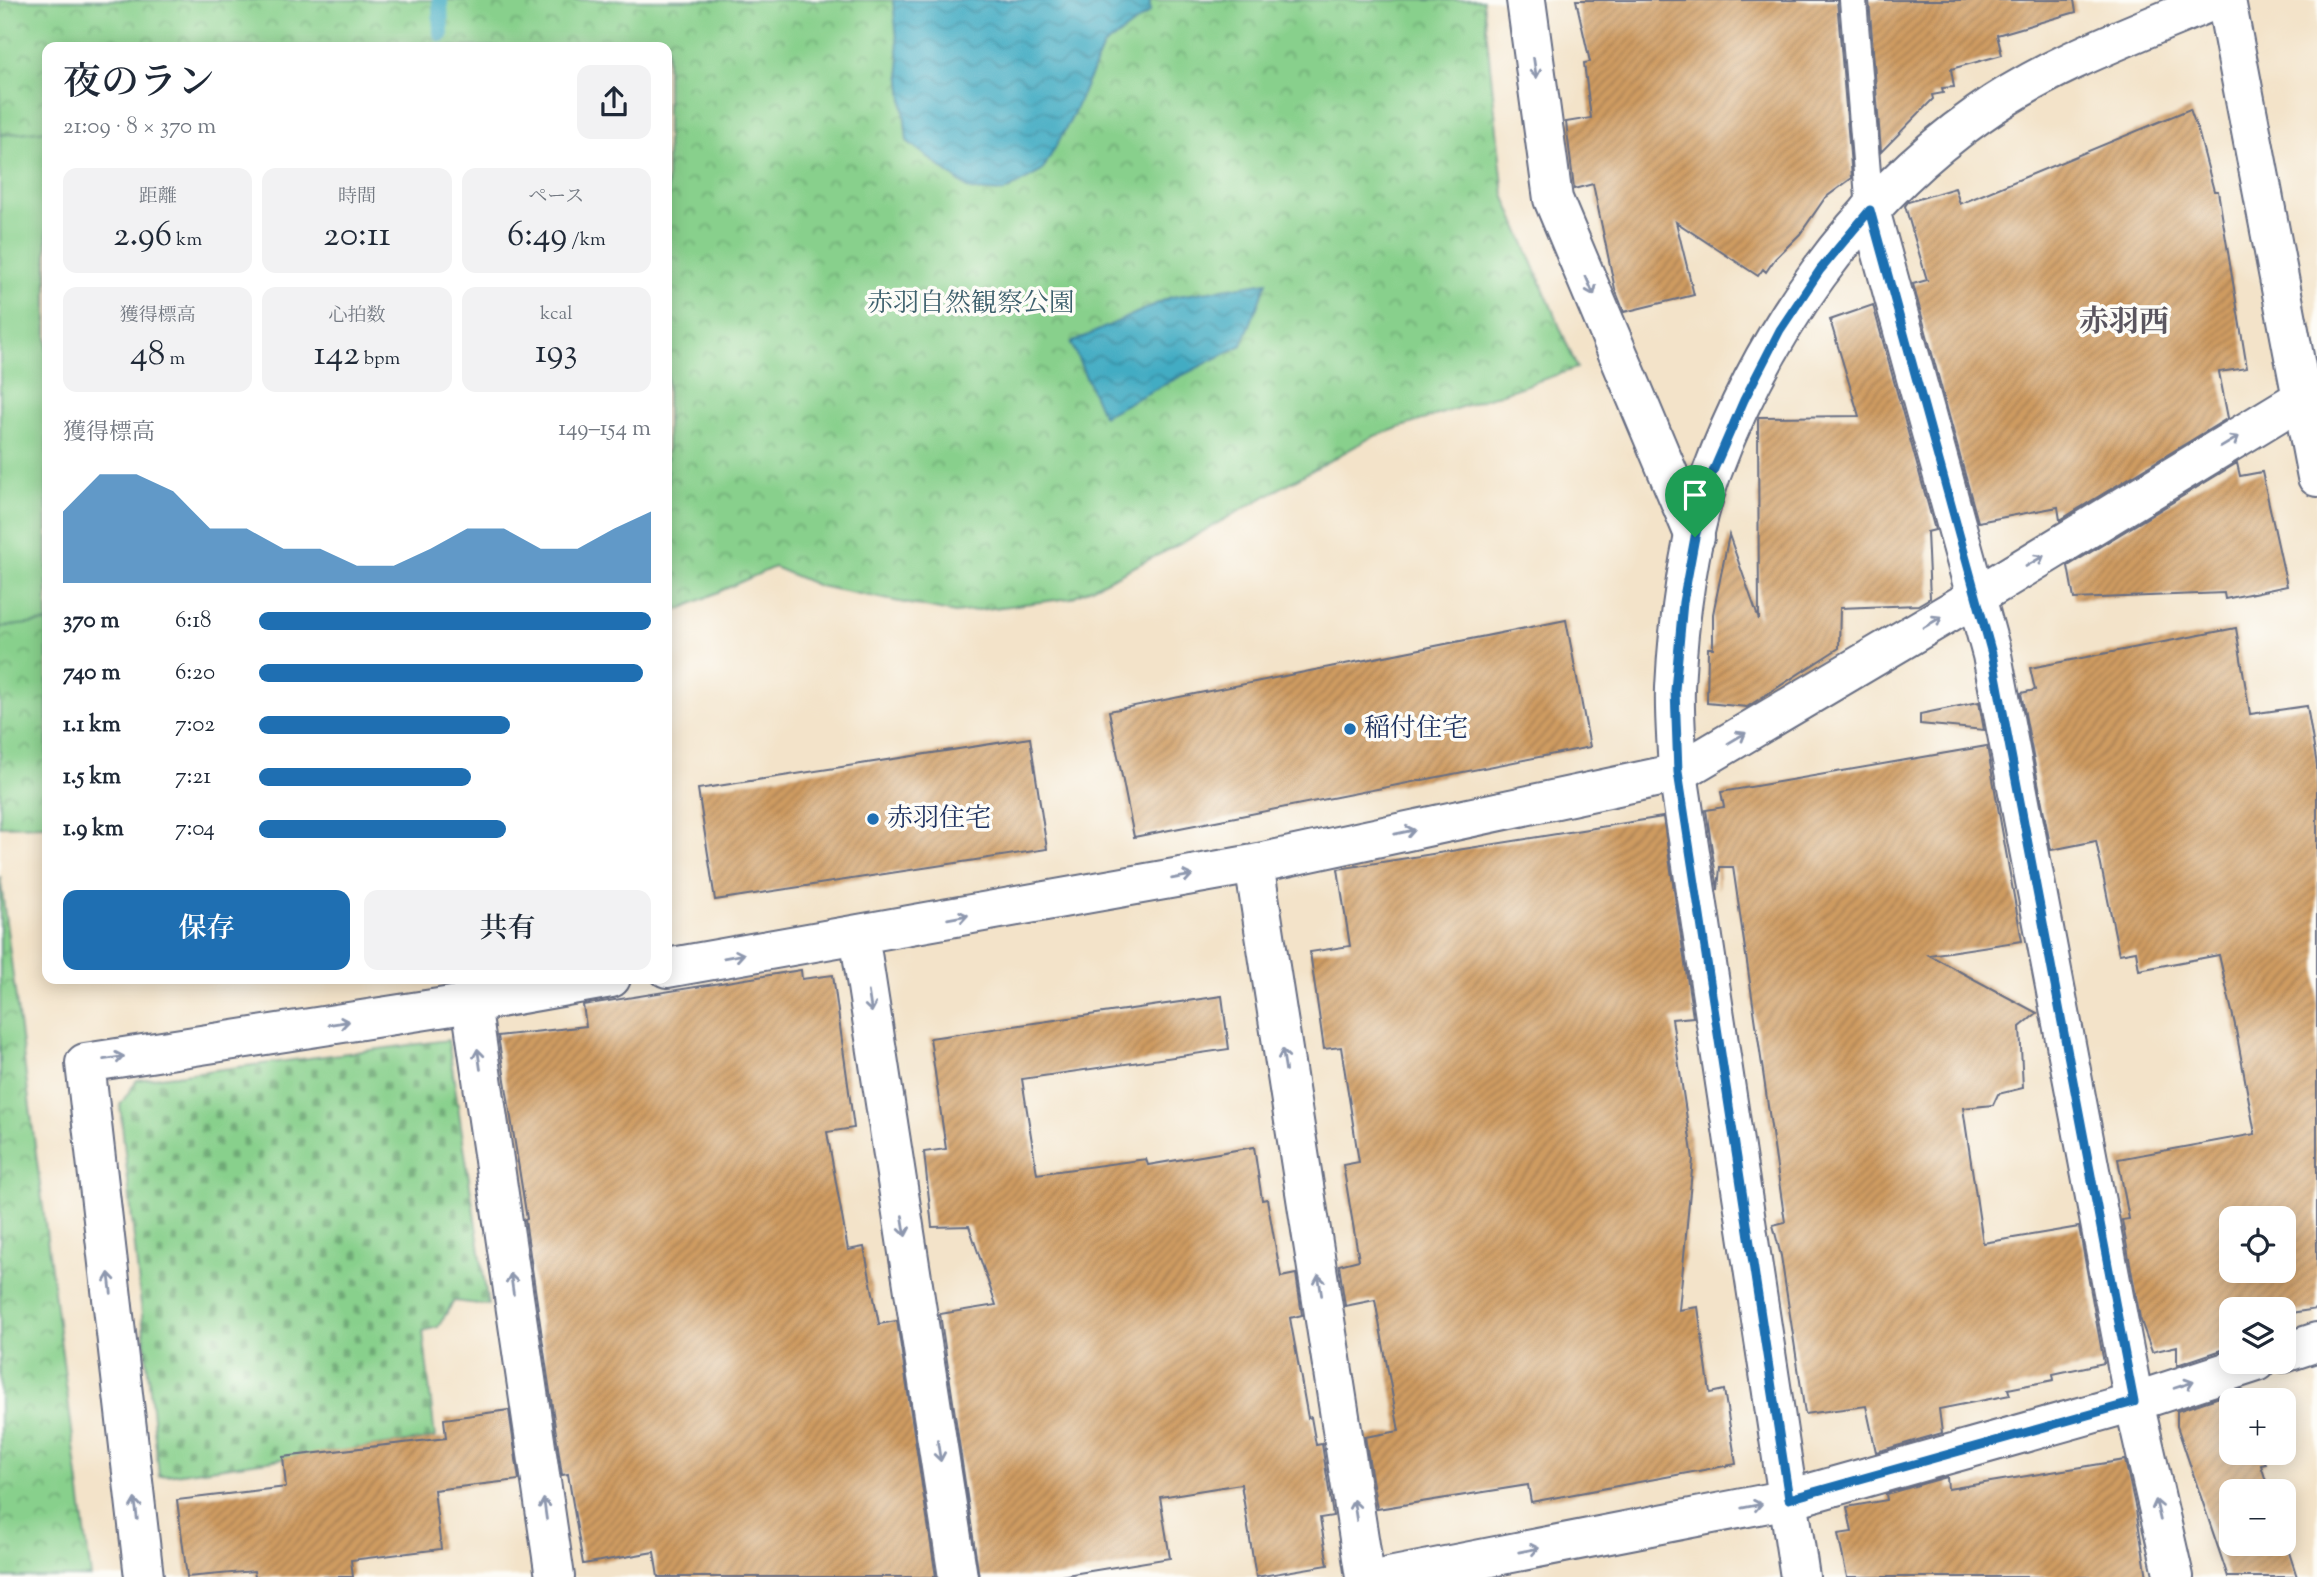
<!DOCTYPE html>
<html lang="ja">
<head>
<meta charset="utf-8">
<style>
	body { margin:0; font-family:"Sorts Mill Goudy","Noto Serif JP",serif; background:#f2f2f3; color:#1f2937; height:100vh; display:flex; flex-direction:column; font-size:26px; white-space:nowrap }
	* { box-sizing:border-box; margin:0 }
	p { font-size:23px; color:#747a83 }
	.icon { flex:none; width:38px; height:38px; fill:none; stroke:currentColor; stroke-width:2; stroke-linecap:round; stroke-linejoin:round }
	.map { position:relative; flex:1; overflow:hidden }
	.sheet { position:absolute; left:42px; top:42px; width:630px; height:942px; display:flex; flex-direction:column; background:#fff; border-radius:14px; box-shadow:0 4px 18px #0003 }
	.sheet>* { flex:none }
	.controls { position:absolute; left:2219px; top:1206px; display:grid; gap:14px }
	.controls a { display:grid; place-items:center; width:77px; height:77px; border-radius:14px; background:#fff; box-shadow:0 4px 18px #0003; font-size:35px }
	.pin { position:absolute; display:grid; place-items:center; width:60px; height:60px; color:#fff; margin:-72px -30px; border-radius:50% 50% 50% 0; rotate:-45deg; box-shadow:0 0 7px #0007 }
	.pin .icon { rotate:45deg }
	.round { display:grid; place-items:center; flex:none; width:74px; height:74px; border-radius:14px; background:#f2f2f3 }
	.head { display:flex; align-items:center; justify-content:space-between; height:119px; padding:0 21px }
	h1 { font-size:38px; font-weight:600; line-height:52px }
	.figures { display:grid; grid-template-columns:repeat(3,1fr); gap:10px; height:119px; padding:7px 21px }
	.figures div { display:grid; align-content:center; border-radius:14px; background:#f2f2f3; text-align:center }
	.figures b { font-size:35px; font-weight:600 }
	.figures small { font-size:19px; font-weight:400 }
	.figures p { font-size:19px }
	.chart { height:196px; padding:14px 21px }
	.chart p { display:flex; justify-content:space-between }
	.chart svg { width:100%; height:126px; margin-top:7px; fill:#1f6fb2; opacity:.7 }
	.action { display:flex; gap:14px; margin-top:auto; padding:14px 21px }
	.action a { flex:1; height:80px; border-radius:14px; background:#1f6fb2; color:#fff; font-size:28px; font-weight:600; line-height:80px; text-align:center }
	.action a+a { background:#f2f2f3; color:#1f2937 }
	ul { padding:0 21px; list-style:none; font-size:23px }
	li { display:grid; grid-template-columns:112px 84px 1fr; align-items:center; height:52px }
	li i { height:18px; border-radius:9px; background:#1f6fb2 }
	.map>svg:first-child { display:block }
</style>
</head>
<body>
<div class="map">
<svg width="2317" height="1577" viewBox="0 0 2317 1577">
	<defs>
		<pattern id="cemetery-stones" width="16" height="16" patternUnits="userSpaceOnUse" patternTransform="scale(1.75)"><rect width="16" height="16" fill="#88d08c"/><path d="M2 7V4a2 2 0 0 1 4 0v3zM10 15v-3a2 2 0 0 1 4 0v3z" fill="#6ea976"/></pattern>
		<pattern id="park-crowns" width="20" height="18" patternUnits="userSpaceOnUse" patternTransform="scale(1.75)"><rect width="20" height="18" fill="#88d08c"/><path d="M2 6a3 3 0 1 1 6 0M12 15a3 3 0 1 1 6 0" fill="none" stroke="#6ea976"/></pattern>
		<pattern id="water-waves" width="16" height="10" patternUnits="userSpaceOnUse" patternTransform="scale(1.75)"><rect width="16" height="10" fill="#43acc3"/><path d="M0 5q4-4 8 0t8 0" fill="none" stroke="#378ca2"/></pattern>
		<pattern id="building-hatch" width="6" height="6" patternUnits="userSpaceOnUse" patternTransform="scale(1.75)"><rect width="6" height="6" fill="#cf9b61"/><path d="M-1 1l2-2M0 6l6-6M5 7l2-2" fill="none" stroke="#a77f53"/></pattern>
	</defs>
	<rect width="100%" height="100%" fill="#fdfcf7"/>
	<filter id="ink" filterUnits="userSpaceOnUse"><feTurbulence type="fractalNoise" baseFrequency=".0143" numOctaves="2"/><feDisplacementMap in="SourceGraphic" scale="14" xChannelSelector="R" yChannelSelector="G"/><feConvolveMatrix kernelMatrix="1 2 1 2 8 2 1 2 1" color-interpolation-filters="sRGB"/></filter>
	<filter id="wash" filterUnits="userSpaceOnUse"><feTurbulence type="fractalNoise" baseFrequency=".00686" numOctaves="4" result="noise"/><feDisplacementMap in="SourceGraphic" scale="28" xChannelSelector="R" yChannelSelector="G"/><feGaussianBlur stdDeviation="1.57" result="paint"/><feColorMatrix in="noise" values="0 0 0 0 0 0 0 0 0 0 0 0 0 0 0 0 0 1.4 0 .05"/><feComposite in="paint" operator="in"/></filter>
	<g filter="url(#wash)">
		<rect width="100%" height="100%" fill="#f3e3c9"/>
		<!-- cemetery -->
		<path fill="url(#cemetery-stones)" stroke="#528075" stroke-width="2" d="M448 1040 488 1305 454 1301 438 1327 423 1331 435 1438 159 1476 120 1105 137 1080Z"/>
		<!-- park -->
		<path fill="url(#park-crowns)" stroke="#528075" stroke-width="2" d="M0 0H1483L1504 195 1577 368 1372 437 1180 544 1071 598 955 613 819 586 774 567 667 615V47H47V825L0 826Z
			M0 876 91 1577H0Z"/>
		<!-- pitch -->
		<path fill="#88d08c" stroke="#528075" stroke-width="2" d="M47 130V622L0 627V135Z"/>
		<!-- water -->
		<path fill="url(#water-waves)" stroke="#2f6e90" stroke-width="2" d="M893 0H1150V12L1103 47 1070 121 1042 171 1004 192 970 190 907 141Z
			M1267 282 1242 345 1103 416 1071 343 1171 297Z"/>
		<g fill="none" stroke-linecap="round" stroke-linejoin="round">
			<!-- stream -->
			<path stroke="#43acc3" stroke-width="16" d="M440 0 441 34"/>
		</g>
		<g id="blocks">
			<!-- building -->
			<path fill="url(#building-hatch)" fill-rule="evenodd" d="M1576 0H1837L1852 178 1825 198 1800 234 1775 259 1766 272 1763 269 1758 276 1676 222 1694 295 1624 312 1615 289 1593 184 1574 189 1566 122 1591 118 1584 63 1590 62Z
				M1869 0H2074L2076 12 1997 35 2002 55 1951 69 1954 87 1942 88 1943 93 1932 95 1933 99 1881 152Z
				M2190 109 2199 134 2214 191H2218L2247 368 2219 372 2228 418 2060 520 2058 507 1978 522 1913 284 1927 280 1905 206 1908 202 1955 188 1960 204Z
				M1873 305 1935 530 1927 532 1930 598 1918 605 1840 608 1839 648 1747 707 1707 703 1708 648H1713V614L1729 535 1759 620 1758 420 1759 417 1859 416 1830 320Z
				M2237 463 2240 476 2262 472 2287 586 2225 599 2224 593 2074 599 2068 566Z
				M1566 620 1590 747 1134 837 1109 711Z
				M2236 628 2250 714 2307 706 2317 765V1309L2284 1314V1309H2231V1347L2177 1365V1346L2152 1352 2140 1318 2122 1220 2129 1219 2118 1159 2255 1134 2235 1025 2219 955 2139 970 2136 951 2119 954 2096 841 2051 850 2021 693 2035 690 2030 668ZM2231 1218H2284V1270H2231Z
				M1979 702 1984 730 1920 724V714Z
				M1030 738 1047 849 715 900 698 789Z
				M1987 746 2022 941 1929 955 2037 1013 2020 1027 2023 1088 1998 1094 1993 1105 1963 1108 1983 1243 2079 1227 2104 1363 2053 1374 2054 1380 2008 1389 2010 1395 1939 1409 1942 1433 1876 1452 1866 1406 1805 1414 1781 1256 1773 1225 1785 1222 1733 867H1720L1718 890 1706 810 1724 807 1721 792Z
				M1663 817 1693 1017 1672 1019 1693 1159 1679 1310 1698 1307 1710 1393 1724 1390 1736 1464 1531 1502 1528 1485 1377 1509 1365 1437 1399 1431 1375 1300 1345 1306 1339 1265 1359 1260 1343 1165 1359 1162 1341 1047 1324 1049 1310 952 1350 946 1338 869Z
				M801 970 802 979 833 975 854 1128 827 1132 848 1250 864 1247 879 1324 897 1321 936 1577H658L654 1552 583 1564 568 1474 562 1475 525 1220 527 1219 498 1036 586 1026 583 1005Z
				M1222 996 1229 1049 1022 1079 1037 1174 1146 1159 1148 1165 1254 1147 1262 1200 1267 1199 1281 1277 1296 1274 1302 1315 1290 1318 1308 1418 1311 1417 1316 1445 1322 1444 1333 1516 1320 1518 1328 1565 1256 1577 1241 1484 1160 1497 1170 1558 1054 1577H979L940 1314 996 1305 969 1226 932 1227 924 1152 946 1149 930 1038Z
				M2241 1390 2244 1400H2231V1452H2262L2266 1464 2261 1465 2269 1491H2231V1544H2284V1537L2297 1577H2228L2177 1426V1411Z
				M509 1410 519 1480 434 1490 441 1549 351 1560 353 1577H255L254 1571 187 1577 177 1500 286 1487 283 1457 446 1438 444 1419Z
				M2125 1460 2136 1510 2147 1577H1847L1838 1534 1852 1532 1847 1507 1887 1500 1886 1494 1947 1477 1948 1489Z"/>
		</g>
	</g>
	<g filter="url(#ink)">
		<use href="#blocks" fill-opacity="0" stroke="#676e83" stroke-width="2"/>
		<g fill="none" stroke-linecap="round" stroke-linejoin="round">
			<defs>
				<path id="lane" d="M1853 0 1870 210"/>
				<path id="street" d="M1526 0 1553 199 1695 537
					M2226 0 2317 477
					M1870 210 1992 655 2134 1402 2174 1577
					M1254 864 1365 1577
					M859 934 958 1577
					M667 968 1254 864 1678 773 1977 596 2317 389
					M471 1003 555 1577
					M2284 1353 2317 1342
					M144 1577 85 1063 471 1003 611 978
					M1389 1577 1789 1499 2134 1402 2257 1362"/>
				<path id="secondary" d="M1800 1577 1678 773C1677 745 1674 716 1675 688 1678 623 1689 536 1711 475 1763 334 1854 202 1978 115 2050 64 2134 34 2215 0"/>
			</defs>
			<!-- lane casing -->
			<use href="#lane" stroke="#676e83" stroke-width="30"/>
			<!-- street casing -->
			<use href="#street" stroke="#676e83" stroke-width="42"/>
			<!-- secondary casing -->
			<use href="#secondary" stroke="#676e83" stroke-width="42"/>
			<!-- lane -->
			<use href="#lane" stroke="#fff" stroke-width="26"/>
			<!-- street -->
			<use href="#street" stroke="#fff" stroke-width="38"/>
			<!-- secondary -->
			<use href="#secondary" stroke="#fff" stroke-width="38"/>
		</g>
		<!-- one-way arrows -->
		<defs><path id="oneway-shaft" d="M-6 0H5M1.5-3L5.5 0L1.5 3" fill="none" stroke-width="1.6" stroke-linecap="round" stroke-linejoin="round" transform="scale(1.75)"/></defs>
		<g stroke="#8d97ae">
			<use href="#oneway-shaft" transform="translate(1535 68) rotate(82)"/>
			<use href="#oneway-shaft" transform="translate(1590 286) rotate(67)"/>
			<use href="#oneway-shaft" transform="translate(2230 442) rotate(-31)"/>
			<use href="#oneway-shaft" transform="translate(2035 561) rotate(-31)"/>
			<use href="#oneway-shaft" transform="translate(1933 622) rotate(-31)"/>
			<use href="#oneway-shaft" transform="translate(1737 738) rotate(-31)"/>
			<use href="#oneway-shaft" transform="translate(1405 832) rotate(-12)"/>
			<use href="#oneway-shaft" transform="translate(1182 877) rotate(-10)"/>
			<use href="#oneway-shaft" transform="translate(958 917) rotate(-10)"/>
			<use href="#oneway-shaft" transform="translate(734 956) rotate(-10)"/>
			<use href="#oneway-shaft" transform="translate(870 1002) rotate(81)"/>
			<use href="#oneway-shaft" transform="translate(339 1023) rotate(-9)"/>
			<use href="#oneway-shaft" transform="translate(114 1058) rotate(-9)"/>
			<use href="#oneway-shaft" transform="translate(479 1059) rotate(-98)"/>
			<use href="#oneway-shaft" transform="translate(1284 1060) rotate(-99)"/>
			<use href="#oneway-shaft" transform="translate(904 1226) rotate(81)"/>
			<use href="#oneway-shaft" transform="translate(110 1283) rotate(-97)"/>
			<use href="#oneway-shaft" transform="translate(512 1284) rotate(-98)"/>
			<use href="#oneway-shaft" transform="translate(1320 1285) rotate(-99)"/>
			<use href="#oneway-shaft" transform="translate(2184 1385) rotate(-18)"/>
			<use href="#oneway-shaft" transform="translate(939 1451) rotate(81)"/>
			<use href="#oneway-shaft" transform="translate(1752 1506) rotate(-11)"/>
			<use href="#oneway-shaft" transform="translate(136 1509) rotate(-97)"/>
			<use href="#oneway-shaft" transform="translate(545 1509) rotate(-98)"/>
			<use href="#oneway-shaft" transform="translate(1355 1510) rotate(-99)"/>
			<use href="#oneway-shaft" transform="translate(2158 1510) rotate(-103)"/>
			<use href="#oneway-shaft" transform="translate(1529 1550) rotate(-11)"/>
		</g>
	</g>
	<g fill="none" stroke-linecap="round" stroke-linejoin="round" filter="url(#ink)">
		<defs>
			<path id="route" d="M1870 210 1992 654 2134 1402 1789 1499 1678 772 1675 690 1683 602 1695 537 1711 476 1744 400 1780 330 1820 270Z"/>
		</defs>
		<!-- route casing -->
		<use href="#route" stroke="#fff" stroke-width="14"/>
		<!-- route -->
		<use href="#route" stroke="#1f6fb2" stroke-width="9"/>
	</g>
	<!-- markers -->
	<g fill="#1f6fb2" stroke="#fdfcf7" stroke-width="2.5">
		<circle cx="1350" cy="729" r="7"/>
		<circle cx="873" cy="819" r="7"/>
	</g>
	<g text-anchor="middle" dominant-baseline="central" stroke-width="7" stroke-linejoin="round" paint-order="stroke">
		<!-- park labels -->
		<g font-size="26" fill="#3c5f6c" stroke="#fdfcf7">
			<text x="971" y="304">赤羽自然観察公園</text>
		</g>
		<!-- poi labels -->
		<g font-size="26" fill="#1b2f5e" stroke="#fdfcf7" text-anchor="start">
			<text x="1364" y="729">稲付住宅</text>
			<text x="887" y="819">赤羽住宅</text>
		</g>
		<!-- quarter labels -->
		<g font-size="30" font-weight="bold" fill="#5a555f" stroke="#fdfcf7">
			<text x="2124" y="323">赤羽西</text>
		</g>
	</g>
</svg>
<div class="controls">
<a><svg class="icon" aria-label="locate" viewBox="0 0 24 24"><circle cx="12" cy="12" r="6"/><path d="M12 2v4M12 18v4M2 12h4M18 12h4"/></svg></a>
<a><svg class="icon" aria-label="layers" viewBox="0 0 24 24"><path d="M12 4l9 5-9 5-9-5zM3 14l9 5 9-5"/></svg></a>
<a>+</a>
<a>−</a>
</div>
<div class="pin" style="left:1695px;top:537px;background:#1e9e55"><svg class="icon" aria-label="arrive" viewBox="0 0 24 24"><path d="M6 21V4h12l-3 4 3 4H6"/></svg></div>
<section class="sheet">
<div class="head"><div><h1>夜のラン</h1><p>21:09 · 8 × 370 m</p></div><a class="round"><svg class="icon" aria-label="share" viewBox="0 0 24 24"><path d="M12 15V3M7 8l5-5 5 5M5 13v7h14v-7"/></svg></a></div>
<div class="figures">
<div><p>距離</p><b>2.96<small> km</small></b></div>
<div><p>時間</p><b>20:11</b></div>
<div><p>ペース</p><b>6:49<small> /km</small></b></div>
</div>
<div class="figures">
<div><p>獲得標高</p><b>48<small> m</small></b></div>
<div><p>心拍数</p><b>142<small> bpm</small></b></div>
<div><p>kcal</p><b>193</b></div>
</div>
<div class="chart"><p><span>獲得標高</span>149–154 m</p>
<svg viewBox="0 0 160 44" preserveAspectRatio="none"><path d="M0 44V19L10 6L20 6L30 12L40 25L50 25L60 32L70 32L80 38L90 38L100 32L110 25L120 25L130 32L140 32L150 25L160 19V44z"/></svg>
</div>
<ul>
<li><b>370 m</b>6:18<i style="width:100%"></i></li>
<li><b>740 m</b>6:20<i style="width:98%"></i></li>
<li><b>1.1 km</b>7:02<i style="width:64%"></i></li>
<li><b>1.5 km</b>7:21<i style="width:54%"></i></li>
<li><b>1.9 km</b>7:04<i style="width:63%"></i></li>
</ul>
<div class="action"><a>保存</a><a>共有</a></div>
</section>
</div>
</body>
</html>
